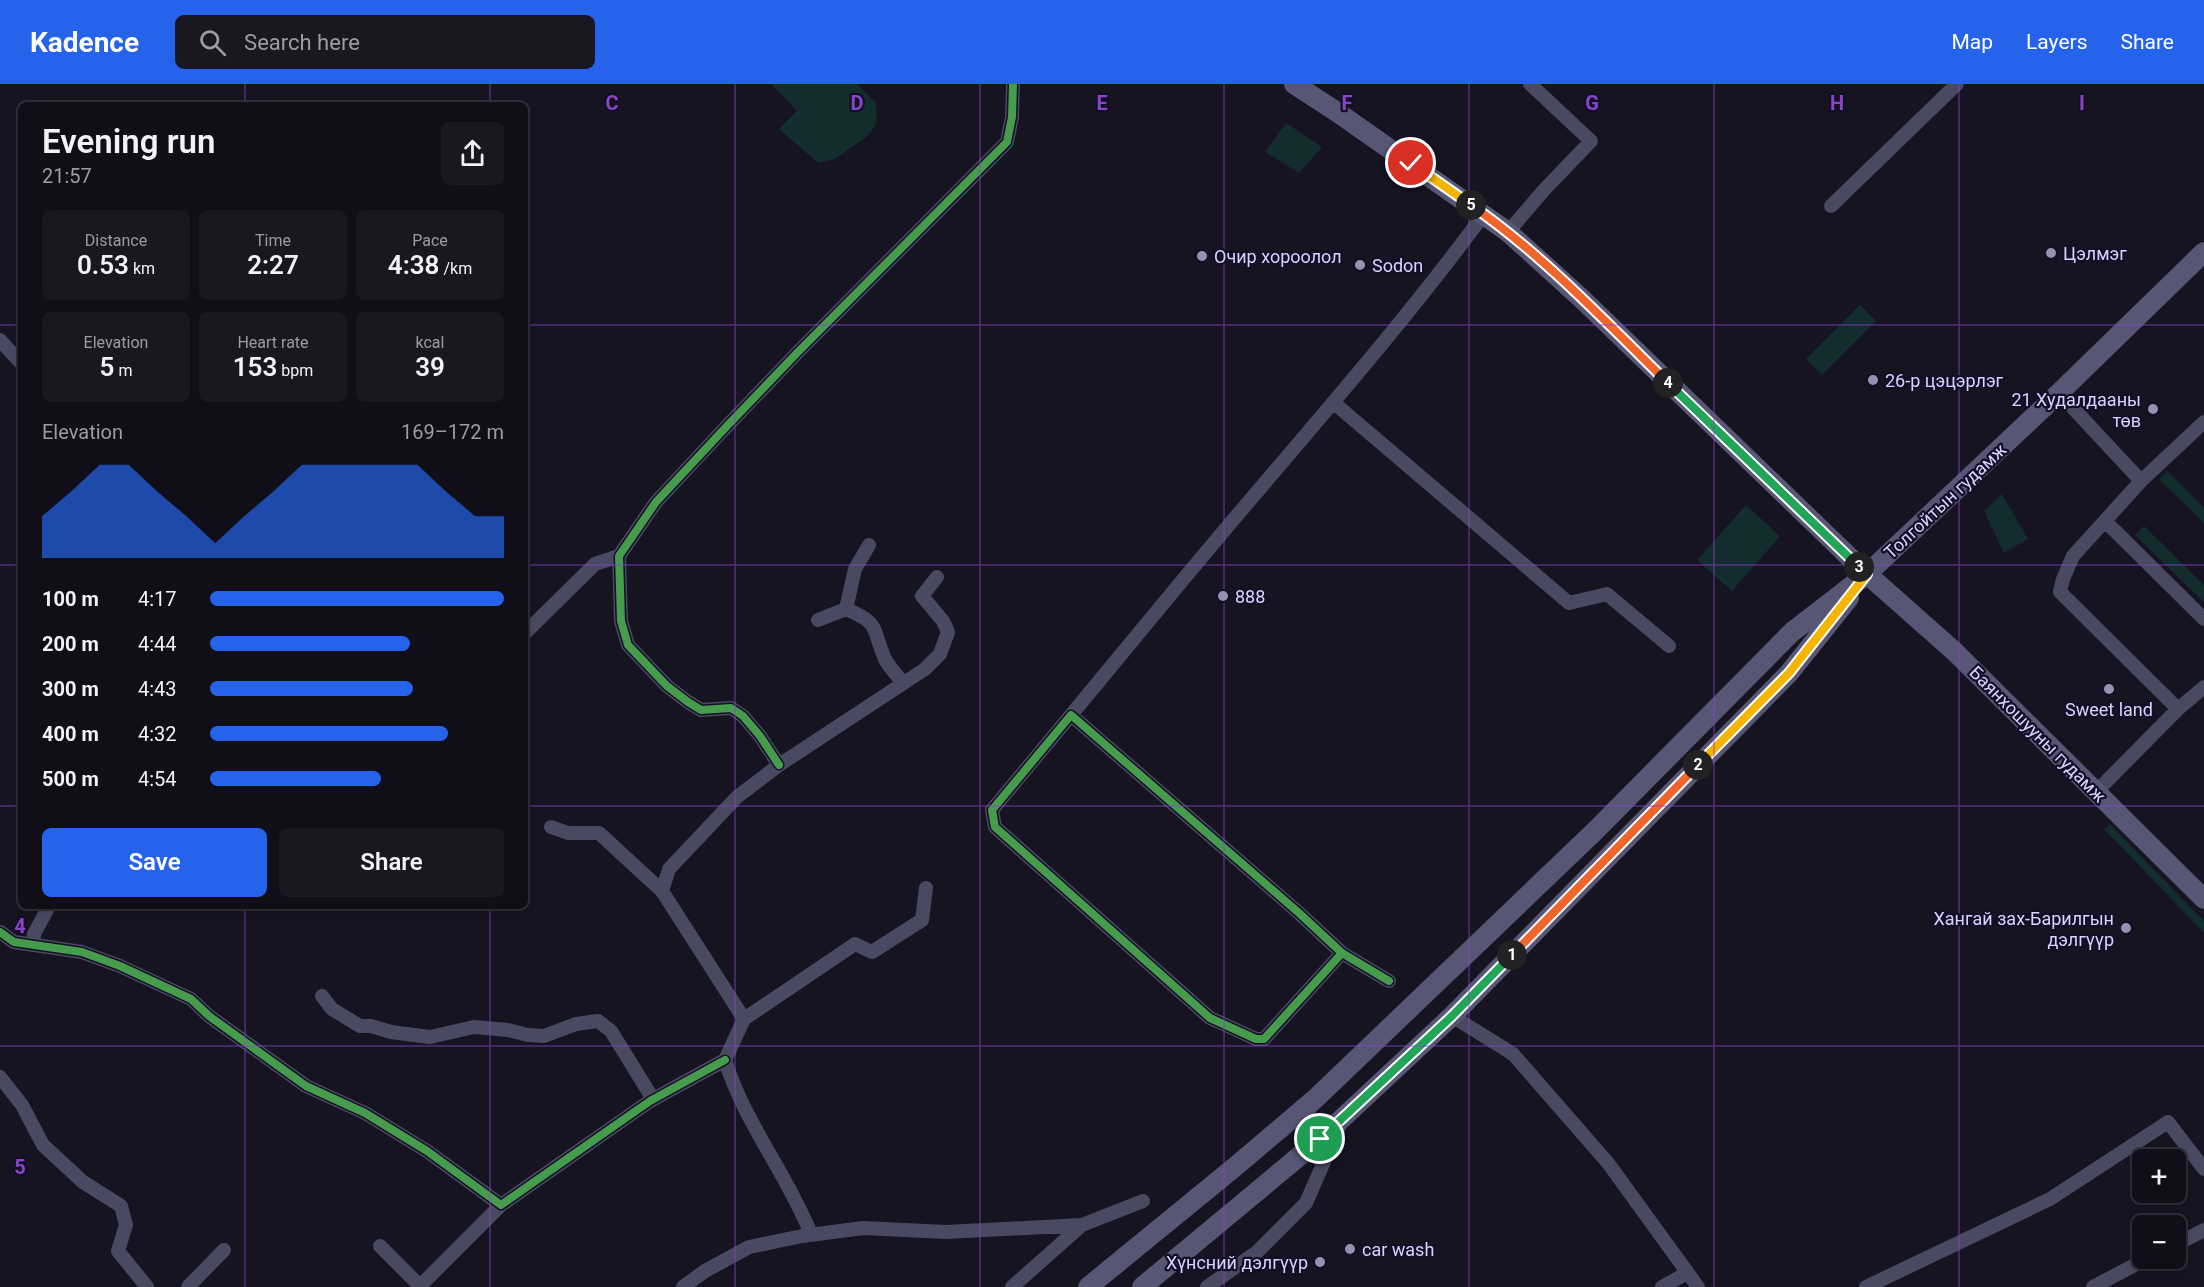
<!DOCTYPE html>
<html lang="en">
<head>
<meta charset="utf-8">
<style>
	body { margin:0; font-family:Roboto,sans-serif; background:#191822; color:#f1f3f6; height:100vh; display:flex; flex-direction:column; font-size:22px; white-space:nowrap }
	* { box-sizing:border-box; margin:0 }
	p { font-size:20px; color:#9c9ca2 }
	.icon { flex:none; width:33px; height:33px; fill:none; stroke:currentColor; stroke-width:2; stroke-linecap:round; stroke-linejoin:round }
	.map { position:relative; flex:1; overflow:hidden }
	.details { position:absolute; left:18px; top:18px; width:510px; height:807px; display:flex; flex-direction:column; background:#100f19; border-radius:9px; box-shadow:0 3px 9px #0003,0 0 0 2px #302f38 }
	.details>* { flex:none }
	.buttons { position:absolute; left:2132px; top:1065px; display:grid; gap:12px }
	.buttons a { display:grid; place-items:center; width:54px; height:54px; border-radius:9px; background:#100f19; box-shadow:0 3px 9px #0003,0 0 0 2px #302f38; font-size:30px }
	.pin { position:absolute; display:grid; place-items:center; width:51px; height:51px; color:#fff; margin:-26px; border:3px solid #fff; border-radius:50%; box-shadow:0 2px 6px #0007 }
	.km { position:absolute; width:30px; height:30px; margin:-15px; border-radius:50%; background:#222; color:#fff; font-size:16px; line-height:30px; text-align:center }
	.round { display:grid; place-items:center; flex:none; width:63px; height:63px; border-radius:9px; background:#191822 }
	.head { display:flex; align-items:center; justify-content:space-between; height:102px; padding:0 24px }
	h1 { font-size:33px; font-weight:600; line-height:45px }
	.stats { display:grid; grid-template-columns:repeat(3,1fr); gap:9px; height:102px; padding:6px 24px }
	.stats div { display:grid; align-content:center; border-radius:9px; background:#191822; text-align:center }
	.stats b { font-size:26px; font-weight:600 }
	.stats small { font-size:16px; font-weight:400 }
	.stats p { font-size:16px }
	.chart { height:168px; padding:12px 24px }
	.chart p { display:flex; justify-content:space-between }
	.chart svg { width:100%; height:108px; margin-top:6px; fill:#2563eb; opacity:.7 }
	.primary-button { display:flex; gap:12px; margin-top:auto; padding:12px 24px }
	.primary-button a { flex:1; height:69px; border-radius:9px; background:#2563eb; color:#fff; font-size:24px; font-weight:600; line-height:69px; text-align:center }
	.primary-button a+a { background:#191822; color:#f1f3f6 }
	ul { padding:0 24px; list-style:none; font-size:20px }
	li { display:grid; grid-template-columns:96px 72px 1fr; align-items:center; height:45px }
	li i { height:15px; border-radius:8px; background:#2563eb }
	header { display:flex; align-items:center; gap:36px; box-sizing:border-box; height:84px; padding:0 30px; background:#2563eb; color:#fff }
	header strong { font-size:28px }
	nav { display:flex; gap:33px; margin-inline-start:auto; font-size:21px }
	.search { width:420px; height:54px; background:#191822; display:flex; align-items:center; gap:15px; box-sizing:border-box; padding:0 21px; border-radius:9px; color:#9c9ca2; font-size:22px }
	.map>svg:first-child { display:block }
</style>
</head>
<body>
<header>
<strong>Kadence</strong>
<div class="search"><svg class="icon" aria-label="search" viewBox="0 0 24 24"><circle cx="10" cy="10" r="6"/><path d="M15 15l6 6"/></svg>Search here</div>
<nav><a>Map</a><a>Layers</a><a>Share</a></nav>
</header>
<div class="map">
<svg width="2204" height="1203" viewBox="0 0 2204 1203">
	<rect width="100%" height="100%" fill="#161421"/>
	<!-- green -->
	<path fill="#132c2d" d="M771 0H857L876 19 877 38 869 51 835 75 818 79 779 45 797 27Z
		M1286 39 1322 63 1299 89 1265 68Z
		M1860 221 1876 237 1822 291 1806 275Z
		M2167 387 2204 424V439L2159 395Z
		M2002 410 2028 455 2004 469 1984 427Z
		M1746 421 1780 452 1732 507 1697 476Z
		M2144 442 2204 501V518L2135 451Z
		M2110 740 2204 837V849L2104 745Z"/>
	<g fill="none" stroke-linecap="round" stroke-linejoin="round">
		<!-- street -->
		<path stroke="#4a4962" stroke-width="14" d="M1831 122 1957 0
			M1508 148 1544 106 1591 57 1530 0
			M0 256 21 279
			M2059 309 2141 397
			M1334 319 1569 519 1607 510 1669 562
			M2106 438 2204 535
			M846 525 855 485 869 461
			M818 536 846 525C882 540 871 544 885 575 889 583 897 591 902 598
			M525 549 595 480 619 472
			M2178 625 2060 508 2063 495 2073 472 2141 397 2204 338
			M1071 631C1131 559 1190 486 1251 415 1331 321 1411 229 1484 130
			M779 681 760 652 743 632 731 624 701 626 688 618 667 602 628 561 621 537 619 472 656 418 728 341 797 269 1007 58 1012 33 1013 0
			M2096 708 2178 625 2204 603
			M551 743 568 749H599L662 807 744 935 725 976C744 1038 787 1090 811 1150
			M662 807 669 785 737 713 779 681 925 585 940 570 948 548 943 537 922 512 937 493
			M0 848 14 858 82 868 120 882 191 915 209 932 306 1002 365 1029 427 1067 501 1121 650 1017 725 976
			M33 861 34 850 49 822
			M1342 869 1264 955H1256L1210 934 995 743 992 726 1071 631 1299 829 1342 869 1389 897
			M322 912 332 925 360 942H371L391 948 430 953 474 943 508 946 528 951 544 952 576 940 598 937 611 947 653 1015
			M1452 932 1513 970 1608 1079 1698 1203
			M744 935 855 860 872 868 922 836 926 804
			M0 993 22 1021 43 1061 83 1098 121 1122 126 1141 118 1167 147 1203
			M2175 1161 2204 1146
			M380 1162 420 1202 501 1121
			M188 1203 224 1166
			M683 1203 705 1187 749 1163 802 1152 863 1144 946 1148 1082 1141 1143 1117
			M1012 1203 1082 1141
			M1207 1203 1257 1168 1306 1119 1340 1041
			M1662 1203 1687 1189
			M1866 1203 2050 1115 2168 1038 2204 1085
			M2093 1203 2148 1174"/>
		<!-- secondary -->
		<path stroke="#575674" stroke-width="20" d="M1294 0 1337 28 1508 148 1581 214 1867 490 1955 568 2204 815
			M1088 1203 1236 1082 1315 1015 1595 747 1792 548 1867 490 2059 309 2204 168
			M1142 1203 1320 1055 1452 932 1789 589 1849 514"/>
		<defs>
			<path id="cycleway" d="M779 681 760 652 743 632 731 624 701 626 688 618 667 602 628 561 621 537 619 472 656 418 728 341 797 269 1007 58 1012 33 1013 0
				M0 848 14 858 82 868 120 882 191 915 209 932 306 1002 365 1029 427 1067 501 1121 650 1017 725 976
				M1342 869 1264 955H1256L1210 934 995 743 992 726 1071 631 1299 829 1342 869 1389 897"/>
		</defs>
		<!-- cycleway casing -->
		<use href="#cycleway" stroke="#130f26" stroke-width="11"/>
		<!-- cycleway -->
		<use href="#cycleway" stroke="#469c4c" stroke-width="8"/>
	</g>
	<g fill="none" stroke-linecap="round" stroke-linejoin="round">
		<defs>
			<path id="split-1" d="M1320 1055 1452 932 1512 871"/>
			<path id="split-2" d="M1512 871 1698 681"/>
			<path id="split-3" d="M1698 681 1789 589 1867 490 1859 483"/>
			<path id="split-4" d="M1668 299 1859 483"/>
			<path id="split-5" d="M1471 121C1543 171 1605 237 1668 299"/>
			<path id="split-6" d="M1411 79 1471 121"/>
		</defs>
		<!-- split-1 casing -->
		<use href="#split-1" stroke="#fff" stroke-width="12"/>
		<!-- split-2 casing -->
		<use href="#split-2" stroke="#fff" stroke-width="12"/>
		<!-- split-3 casing -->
		<use href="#split-3" stroke="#fff" stroke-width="12"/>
		<!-- split-4 casing -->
		<use href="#split-4" stroke="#fff" stroke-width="12"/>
		<!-- split-5 casing -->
		<use href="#split-5" stroke="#fff" stroke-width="12"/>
		<!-- split-6 casing -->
		<use href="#split-6" stroke="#fff" stroke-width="12"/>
		<!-- split-1 -->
		<use href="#split-1" stroke="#22a559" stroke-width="8"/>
		<!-- split-2 -->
		<use href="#split-2" stroke="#f0652b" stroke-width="8"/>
		<!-- split-3 -->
		<use href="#split-3" stroke="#f5b400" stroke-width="8"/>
		<!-- split-4 -->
		<use href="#split-4" stroke="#22a559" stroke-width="8"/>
		<!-- split-5 -->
		<use href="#split-5" stroke="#f0652b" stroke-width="8"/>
		<!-- split-6 -->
		<use href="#split-6" stroke="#f5b400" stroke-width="8"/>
	</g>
	<!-- grid -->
	<path fill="none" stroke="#8945c9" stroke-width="1.5" stroke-opacity="0.55" d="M245 0V21M490 0V21M735 0V1203M980 0V1203M1224 0V1203M1469 0V1203M1714 0V1203M1959 0V1203M0 241H21M525 241H2204M0 481H21M525 481H2204M0 722H21M525 722H2204M245 822V1203M490 822V1203M0 962H2204"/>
	<!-- markers -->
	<g fill="#9591b1" stroke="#130f26" stroke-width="2">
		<circle cx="2051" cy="169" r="6"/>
		<circle cx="1202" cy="172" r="6"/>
		<circle cx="1360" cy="181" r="6"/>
		<circle cx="1873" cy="296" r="6"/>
		<circle cx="2153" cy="325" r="6"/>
		<circle cx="1223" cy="512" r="6"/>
		<circle cx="2109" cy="605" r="6"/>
		<circle cx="2126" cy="844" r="6"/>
		<circle cx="1350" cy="1165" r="6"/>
		<circle cx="1320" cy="1178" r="6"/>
	</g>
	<g text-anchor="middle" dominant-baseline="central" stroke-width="4.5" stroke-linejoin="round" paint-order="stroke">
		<!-- poi labels -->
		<g font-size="18" fill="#d9d4ff" stroke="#130f26" text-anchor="start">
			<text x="2063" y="169">Цэлмэг</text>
			<text x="1214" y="172">Очир хороолол</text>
			<text x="1372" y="181">Sodon</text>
			<text x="1885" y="296">26-р цэцэрлэг</text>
			<text x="2141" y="315" text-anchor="end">21 Худалдааны<tspan x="2141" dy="21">төв</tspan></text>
			<text x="1235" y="512">888</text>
			<text x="2109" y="625" text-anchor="middle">Sweet land</text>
			<text x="2114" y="834" text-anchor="end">Хангай зах-Барилгын<tspan x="2114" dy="21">дэлгүүр</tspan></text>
			<text x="1362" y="1165">car wash</text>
			<text x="1308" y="1178" text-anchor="end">Хүнсний дэлгүүр</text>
		</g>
		<!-- street labels -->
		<g font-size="18" fill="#d9d4ff" stroke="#130f26">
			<text transform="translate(1945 417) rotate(-43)">Толгойтын гудамж</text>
			<text transform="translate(2038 650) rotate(45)">Баянхошууны гудамж</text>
		</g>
	</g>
	<g font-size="20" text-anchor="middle" font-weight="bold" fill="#8945c9" stroke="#130f26" stroke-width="4.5" stroke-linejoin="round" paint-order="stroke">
		<text x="612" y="26">C</text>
		<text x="857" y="26">D</text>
		<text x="1102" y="26">E</text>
		<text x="1347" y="26">F</text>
		<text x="1592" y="26">G</text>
		<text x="1837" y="26">H</text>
		<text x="2082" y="26">I</text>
		<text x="20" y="849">4</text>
		<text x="20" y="1090">5</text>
	</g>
</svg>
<div class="buttons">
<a>+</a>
<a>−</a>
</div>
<div class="pin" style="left:1320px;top:1055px;background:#1e9e55"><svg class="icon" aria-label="arrive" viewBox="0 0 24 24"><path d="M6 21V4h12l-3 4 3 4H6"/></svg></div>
<div class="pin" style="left:1411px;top:79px;background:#d93025"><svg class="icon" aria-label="check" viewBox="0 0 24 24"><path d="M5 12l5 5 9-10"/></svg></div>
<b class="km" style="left:1512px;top:871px">1</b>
<b class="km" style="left:1698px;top:681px">2</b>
<b class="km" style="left:1859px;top:483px">3</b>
<b class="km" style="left:1668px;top:299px">4</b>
<b class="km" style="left:1471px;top:121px">5</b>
<section class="details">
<div class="head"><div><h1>Evening run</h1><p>21:57</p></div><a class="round"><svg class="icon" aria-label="share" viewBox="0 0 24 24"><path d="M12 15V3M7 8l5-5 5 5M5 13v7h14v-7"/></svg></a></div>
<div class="stats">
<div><p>Distance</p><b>0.53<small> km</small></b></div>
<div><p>Time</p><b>2:27</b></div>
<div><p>Pace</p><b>4:38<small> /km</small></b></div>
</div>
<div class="stats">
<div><p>Elevation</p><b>5<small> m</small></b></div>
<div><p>Heart rate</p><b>153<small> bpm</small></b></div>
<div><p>kcal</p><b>39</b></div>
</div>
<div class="chart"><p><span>Elevation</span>169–172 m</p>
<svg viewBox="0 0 160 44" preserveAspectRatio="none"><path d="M0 44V27L10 17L20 6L30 6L40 17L50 27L60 38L70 27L80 17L90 6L100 6L110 6L120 6L130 6L140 17L150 27L160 27V44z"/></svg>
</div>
<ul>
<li><b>100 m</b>4:17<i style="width:100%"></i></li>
<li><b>200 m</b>4:44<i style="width:68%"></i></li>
<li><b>300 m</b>4:43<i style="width:69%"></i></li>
<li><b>400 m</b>4:32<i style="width:81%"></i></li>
<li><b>500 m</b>4:54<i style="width:58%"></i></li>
</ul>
<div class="primary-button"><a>Save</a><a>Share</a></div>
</section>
</div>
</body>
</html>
